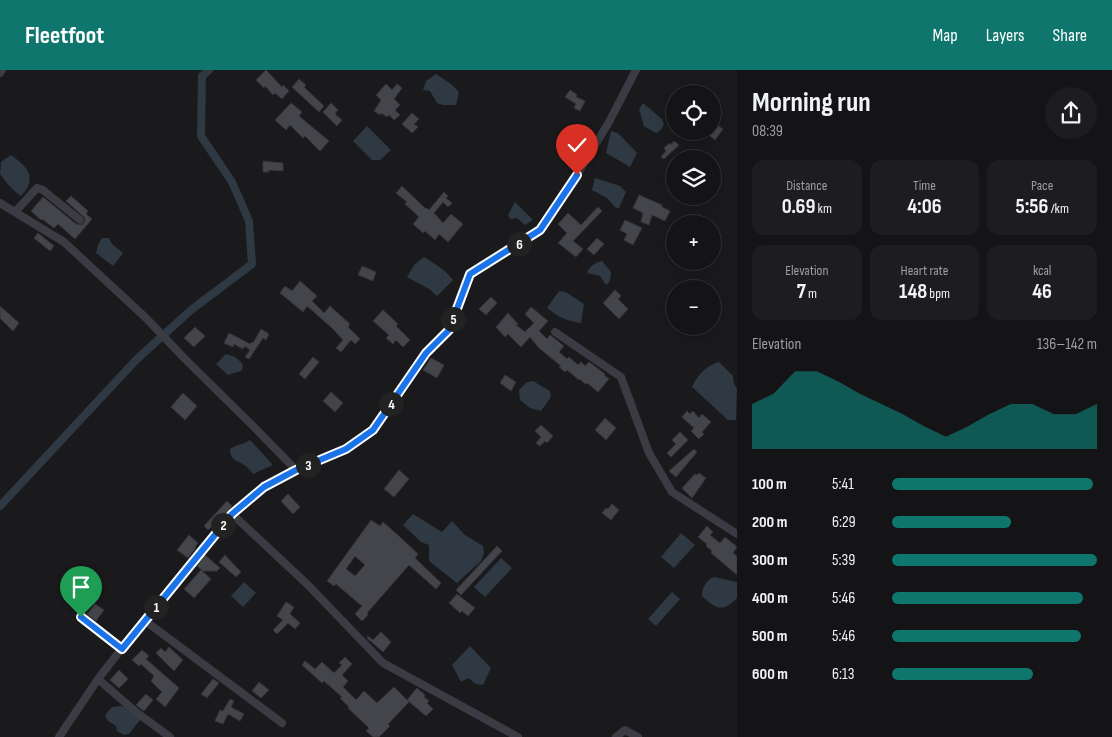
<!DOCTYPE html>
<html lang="en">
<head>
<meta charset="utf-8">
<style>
	body { margin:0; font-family:"Sofia Sans Condensed",sans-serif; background:#1d1d1f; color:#f1f3f6; height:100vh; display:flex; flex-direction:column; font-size:19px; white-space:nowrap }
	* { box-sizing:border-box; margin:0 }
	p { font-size:16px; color:#9d9ea1 }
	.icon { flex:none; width:28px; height:28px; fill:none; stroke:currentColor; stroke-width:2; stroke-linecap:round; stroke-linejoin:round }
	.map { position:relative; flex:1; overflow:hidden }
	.drawer { display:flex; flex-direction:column; background:#141416; width:375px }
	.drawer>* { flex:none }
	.fabs { position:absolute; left:666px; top:15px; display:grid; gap:10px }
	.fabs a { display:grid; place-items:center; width:55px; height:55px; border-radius:50%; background:#141416; box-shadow:0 2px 12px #0003,0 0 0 1px #333335; font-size:25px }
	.pin { position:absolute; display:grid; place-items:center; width:42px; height:42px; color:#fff; margin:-51px -21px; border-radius:50% 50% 50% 0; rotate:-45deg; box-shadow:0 0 5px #0007 }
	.pin .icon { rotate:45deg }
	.km { position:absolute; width:25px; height:25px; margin:-12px; border-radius:50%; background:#222; color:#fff; font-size:14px; line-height:25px; text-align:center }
	.round { display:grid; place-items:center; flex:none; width:52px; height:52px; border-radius:26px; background:#1d1d1f }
	.headline { display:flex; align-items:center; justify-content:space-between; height:85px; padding:0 15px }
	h1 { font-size:28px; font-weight:700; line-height:38px }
	.metrics { display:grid; grid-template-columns:repeat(3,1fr); gap:8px; height:85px; padding:5px 15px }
	.metrics div { display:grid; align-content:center; border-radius:12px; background:#1d1d1f; text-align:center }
	.metrics b { font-size:21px; font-weight:700 }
	.metrics small { font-size:14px; font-weight:400 }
	.metrics p { font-size:14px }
	.chart { height:140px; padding:10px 15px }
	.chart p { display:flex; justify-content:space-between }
	.chart svg { width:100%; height:90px; margin-top:5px; fill:#0f766e; opacity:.7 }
	ul { padding:0 15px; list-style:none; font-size:16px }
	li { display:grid; grid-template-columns:80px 60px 1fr; align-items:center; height:38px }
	li i { height:12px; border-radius:6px; background:#0f766e }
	header { display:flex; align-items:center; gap:30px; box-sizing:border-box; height:70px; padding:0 25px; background:#0f766e; color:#fff }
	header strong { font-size:24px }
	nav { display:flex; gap:28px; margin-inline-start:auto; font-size:18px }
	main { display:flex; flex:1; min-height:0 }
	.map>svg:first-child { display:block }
</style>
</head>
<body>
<header>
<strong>Fleetfoot</strong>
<nav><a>Map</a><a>Layers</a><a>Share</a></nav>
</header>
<main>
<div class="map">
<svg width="737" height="667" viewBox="0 0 737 667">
	<rect width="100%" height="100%" fill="#1a1a1d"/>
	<!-- water -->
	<path fill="#2e3943" d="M436 4 451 14 459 22 456 35H443L437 33 430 21 423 20 426 11Z
		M643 33 662 49 664 54 661 60 656 63 644 56 639 39Z
		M367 56 391 80 380 90H372L353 71Z
		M611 61 618 63 637 83 630 97 606 83Z
		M11 85C28 97 38 108 21 126 14 122 5 111 0 104L1 92Z
		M595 108 620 116 626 122 619 138H616L607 128 592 120Z
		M515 132 533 150 525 155 517 148 510 149 508 145Z
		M102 168H109L112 174 123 183 113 196 96 183 98 175Z
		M424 187C435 194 446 200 453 210L437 226 429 219 407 207 414 195Z
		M602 191 611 202 610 211 606 215 600 206 587 203C590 196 594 193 602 191Z
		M559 221 566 222 584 234 581 253C567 251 558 247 547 238Z
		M226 284 235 287 242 293 243 298 241 301 228 305 216 294Z
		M719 292 733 306 734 314 737 318 736 350H728L692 317C698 304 706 296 719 292Z
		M533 311 550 321 551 327 541 341 530 338 520 330 519 320 527 312Z
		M250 370 273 395 253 404C251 401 249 399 247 397 239 390 230 392 230 379 237 374 243 375 250 370Z
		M413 444 442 462 452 451 465 465 483 476 484 483 481 491 457 513 429 491V475L421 472 403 455Z
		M681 463 695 475 674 498 661 487Z
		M501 488 512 498 485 527 474 517Z
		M714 507 737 512V528C723 543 715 539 702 526 702 518 706 510 714 507Z
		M244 512 256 523 243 537 231 526Z
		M672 522 680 529 656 556 648 549Z
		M470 576 491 598 483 615 476 614 468 608 461 612 452 595Z
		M121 636 127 638 140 650 129 664 124 665 117 661 116 656 108 651 105 645 112 637Z"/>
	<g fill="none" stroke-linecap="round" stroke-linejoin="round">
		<!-- canal -->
		<path stroke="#2e3943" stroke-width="8" d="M0 436 136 290 191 240 252 194 249 151 232 112 201 66 202 6 209 0"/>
	</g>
	<!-- building -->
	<path fill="#44454a" stroke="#343439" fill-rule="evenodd" d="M266 0 282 17 283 15 289 21 282 29 275 23 273 25 265 16 264 18 256 10Z
		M299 9 306 15 304 17 324 36 319 42 292 17Z
		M386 14 392 20 397 14 402 18 394 29 400 35 395 40 400 45 394 50 389 45 387 47 381 43 380 45 374 41 381 30 376 25Z
		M570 20 577 25 576 27 585 31 580 41 574 38 576 34 565 27Z
		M291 33 302 42 299 46 329 71 320 81 305 66 303 68 290 55 286 60 275 50Z
		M331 33 338 40 335 44 342 50 337 56 323 42Z
		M412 43 419 49 414 54 418 57 412 63 402 54Z
		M712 51 723 59 715 70 704 61H712Z
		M674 71 679 75 664 89 661 87 666 81 664 78 670 73 671 75Z
		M263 91 283 93V101L269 100V102H263Z
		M402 116 426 139 427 138 429 140 444 122 448 126 446 128 452 133 448 137 443 132 434 143 443 153 451 144 463 154 448 172 439 164 435 170 425 161 423 163 413 154 419 147 405 134 407 132 396 123Z
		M639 125 662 135V137L670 141 665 151 652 145 649 155 641 152 643 143 633 138Z
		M71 126 88 141 86 144 92 149 75 169 58 154 54 158 42 149 41 150 31 141 43 127 76 154 82 155 85 151V148L66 131Z
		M598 137 602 141 573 171 583 179 576 187 558 173 567 163 558 154 568 143 581 155Z
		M625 150 642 158 633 175 624 170 627 164 620 160Z
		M38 163 54 176 50 181 34 168Z
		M597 168 604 174 594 185 587 179Z
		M362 196 376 202 373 211 358 205Z
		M300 211 317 226 312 231 324 243 330 236 350 254 348 257 360 269 355 274 351 270 341 282 336 278 343 270 332 258 307 236 303 242 280 223 285 216 292 221Z
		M615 220 621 226 618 229 628 239 619 249 603 233Z
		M491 227 497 233 486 245 479 239Z
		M0 236 19 253 13 261 0 248Z
		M531 237 548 251 539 261 547 269 550 265 564 276 559 282 567 289 569 287 578 295 581 292 585 296 589 292 605 304 604 305 609 309 598 322 587 313 585 314 580 309 579 310 567 300 565 302 559 297 561 296 539 278 530 267 521 277 508 264 505 267 496 257 508 243 518 254 516 255 525 262 534 253 525 244Z
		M383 240 398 254 396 256 410 270 403 277 396 270 393 274 386 268 389 265 373 251Z
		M195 257 205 266 194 277 184 268Z
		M261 259 269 264 266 270 263 268 249 289 245 287 250 280 245 276 243 279 234 274 233 277 224 273 229 263 250 274 252 272 253 273Z
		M313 287 319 292 305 309 299 304Z
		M431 288 444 295 437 308 423 300Z
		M505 305 516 312 511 321 500 313Z
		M331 322 343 333 335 342 323 331Z
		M183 323 197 336 185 350 171 337Z
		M687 341 690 344 693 341 699 348 702 344 711 352 702 362 704 364 699 369 691 361 694 358 682 347Z
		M605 348 616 358 606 370 595 360Z
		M541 355 553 366 547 373 545 371 540 376 536 373 541 367 535 361Z
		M680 362 688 370 671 387 667 383 676 374 672 370Z
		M694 379 697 382 676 407 669 401Z
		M399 400 409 409 394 427 384 419Z
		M699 403 706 408 692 428 682 418 695 404 697 405Z
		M288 424 300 437 293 444 281 431Z
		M227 431 232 436 208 460 204 456Z
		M612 434 619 440 611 450 602 443 606 438 608 439Z
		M371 450 380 456 383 452 400 467 418 484 415 488 441 513 436 519 409 495 367 543 368 545 362 551 355 544 362 536 336 514 334 516 327 511ZM355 486 365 495 355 506 346 499Z
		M707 456 713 462 710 465 720 473 725 467 737 477 733 483 737 486V505L711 483 712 481 706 476 707 474 698 467Z
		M189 465 198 473 195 477 196 478 188 488 177 480Z
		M497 476 502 481 461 525 456 520Z
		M205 485 220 498 217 501H203L197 496Z
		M225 485 241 502 236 507 219 492Z
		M201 500 211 509 194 528 184 519Z
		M457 524 475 538 468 546 462 541 460 543 449 533Z
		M286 532 294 537 290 544 300 553 295 559 288 553 277 564 273 560 283 550 277 546Z
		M95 534 104 540 96 551 87 544Z
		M381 562 391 572 383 582 367 568 368 566 373 570Z
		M169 577 183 590 174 601 156 583 161 578 165 582Z
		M142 580 149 586 146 589 179 618 165 637 156 629 162 622 151 611 154 606 141 594 139 596 132 590Z
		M345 587 352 594 342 605 348 611 343 617 356 630 364 621 377 633 394 617 409 632 388 654 390 656 379 667H373L366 661 369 658 348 638 349 637 340 628 342 627 324 611 322 613 302 595 305 591 315 599 322 592 334 603 342 595 339 593Z
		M119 600 128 609 119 618 110 610Z
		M213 609 219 613 207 628 201 624Z
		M259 612 269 620 261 628 252 621Z
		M417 618 425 625 424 627 429 631 427 633 433 639 426 646 407 630Z
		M146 624 153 630 144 641 136 635Z
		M230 629 234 631 231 637 244 644 240 651 228 644 223 654 215 651 220 640 223 641Z"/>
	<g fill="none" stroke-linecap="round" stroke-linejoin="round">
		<!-- street -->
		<path stroke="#3b3c43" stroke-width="8" d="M0 3 2 0
			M0 133 64 172 146 248 183 287 256 359 296 400
			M15 142 37 118 43 120 80 150
			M555 262 621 307 649 383 672 422 737 464
			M232 444 307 514 383 593 518 667
			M81 547 122 579
			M144 550 282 653
			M98 609 136 642 170 667
			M59 667 98 609 144 550 232 444 264 417 296 400 346 379 373 360 427 283 449 260 470 204 540 160 577 105 609 52 636 0
			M616 667 625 660 638 667"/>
	</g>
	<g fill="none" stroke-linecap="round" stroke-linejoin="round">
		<defs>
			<path id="route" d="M81 547 122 579 232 444 264 417 296 400 346 379 373 360 426 283 449 260 470 204 540 160 577 105"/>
		</defs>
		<!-- route casing -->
		<use href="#route" stroke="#fff" stroke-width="10"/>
		<!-- route -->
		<use href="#route" stroke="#1a73e8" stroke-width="6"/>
	</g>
</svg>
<div class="fabs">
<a><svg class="icon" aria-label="locate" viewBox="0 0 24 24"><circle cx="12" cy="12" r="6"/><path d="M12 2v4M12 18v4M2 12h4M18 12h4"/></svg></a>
<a><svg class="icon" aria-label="layers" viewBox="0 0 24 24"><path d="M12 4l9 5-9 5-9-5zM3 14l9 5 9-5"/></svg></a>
<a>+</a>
<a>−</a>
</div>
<div class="pin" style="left:81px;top:547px;background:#1e9e55"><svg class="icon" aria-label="arrive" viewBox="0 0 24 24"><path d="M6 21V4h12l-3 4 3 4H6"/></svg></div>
<div class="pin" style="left:577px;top:105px;background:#d93025"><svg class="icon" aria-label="check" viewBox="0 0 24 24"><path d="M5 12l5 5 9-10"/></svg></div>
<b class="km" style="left:156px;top:537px">1</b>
<b class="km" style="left:223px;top:455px">2</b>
<b class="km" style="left:308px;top:395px">3</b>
<b class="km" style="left:391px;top:334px">4</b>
<b class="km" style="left:453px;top:249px">5</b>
<b class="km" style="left:519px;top:174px">6</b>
</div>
<section class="drawer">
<div class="headline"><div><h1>Morning run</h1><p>08:39</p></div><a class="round"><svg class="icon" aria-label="share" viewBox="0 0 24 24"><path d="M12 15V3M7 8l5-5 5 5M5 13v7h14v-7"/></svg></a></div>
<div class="metrics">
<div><p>Distance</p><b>0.69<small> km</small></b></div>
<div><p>Time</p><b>4:06</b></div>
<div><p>Pace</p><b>5:56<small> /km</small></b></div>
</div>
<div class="metrics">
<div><p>Elevation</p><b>7<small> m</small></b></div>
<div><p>Heart rate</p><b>148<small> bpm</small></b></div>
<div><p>kcal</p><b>46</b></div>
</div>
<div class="chart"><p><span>Elevation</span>136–142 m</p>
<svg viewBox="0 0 160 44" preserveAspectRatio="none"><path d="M0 44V22L10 17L20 6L30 6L40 11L50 17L60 22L70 27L80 33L90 38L100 33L110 27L120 22L130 22L140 27L150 27L160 22V44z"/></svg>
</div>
<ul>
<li><b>100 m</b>5:41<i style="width:98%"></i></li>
<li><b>200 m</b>6:29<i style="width:58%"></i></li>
<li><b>300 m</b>5:39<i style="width:100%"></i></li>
<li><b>400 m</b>5:46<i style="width:93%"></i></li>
<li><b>500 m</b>5:46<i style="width:92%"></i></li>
<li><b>600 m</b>6:13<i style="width:69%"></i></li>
</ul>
</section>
</main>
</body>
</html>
